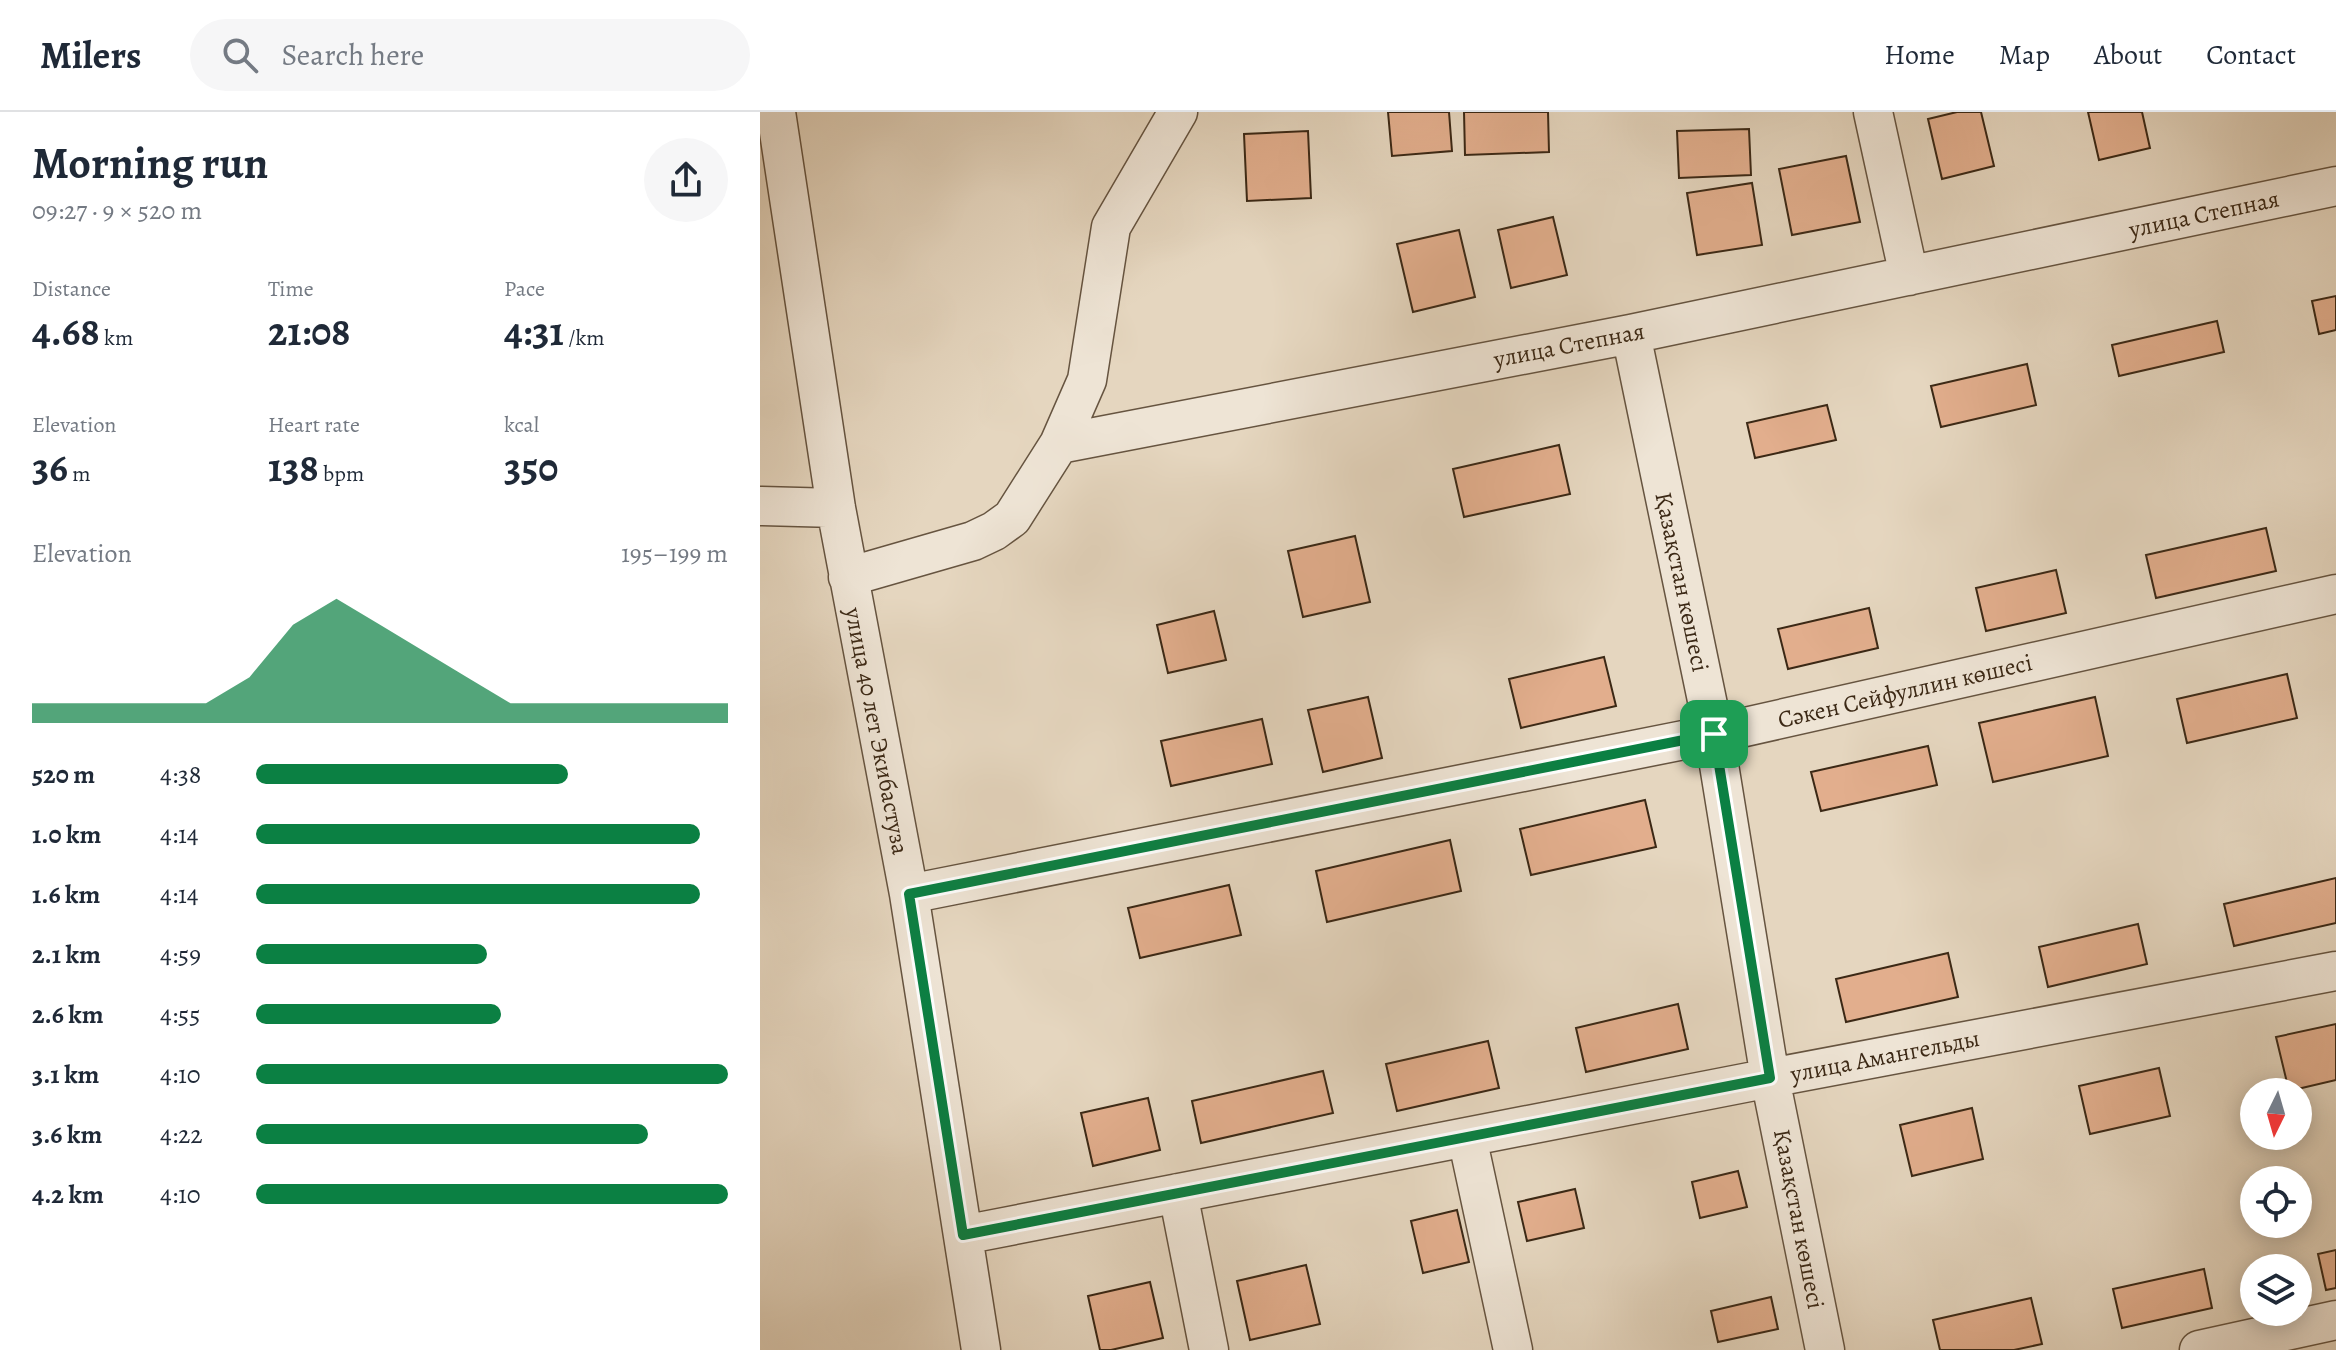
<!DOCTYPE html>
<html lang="en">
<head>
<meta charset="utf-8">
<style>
	body { margin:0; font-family:Alegreya,serif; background:#f6f6f7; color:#1f2937; height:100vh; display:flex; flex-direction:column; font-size:30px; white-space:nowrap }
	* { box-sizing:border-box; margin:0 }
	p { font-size:26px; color:#747a83 }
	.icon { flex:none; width:44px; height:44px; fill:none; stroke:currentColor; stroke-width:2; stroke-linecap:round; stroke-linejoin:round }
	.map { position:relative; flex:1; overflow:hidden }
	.sheet { display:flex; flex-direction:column; background:#fff; width:760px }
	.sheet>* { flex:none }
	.needle { width:52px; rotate:185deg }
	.buttons { position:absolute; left:1480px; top:966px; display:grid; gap:16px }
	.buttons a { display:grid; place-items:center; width:72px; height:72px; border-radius:50%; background:#fff; box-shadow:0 4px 20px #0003; font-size:40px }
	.pin { position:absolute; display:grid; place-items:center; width:68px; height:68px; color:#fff; margin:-34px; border-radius:16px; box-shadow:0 4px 12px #0006 }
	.round { display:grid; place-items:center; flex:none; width:84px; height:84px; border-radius:42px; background:#f6f6f7 }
	.headline { display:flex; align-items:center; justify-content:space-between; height:136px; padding:0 32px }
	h1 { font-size:44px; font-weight:700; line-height:60px }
	.stats { display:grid; grid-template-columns:repeat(3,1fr); gap:12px; height:136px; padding:8px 32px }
	.stats div { display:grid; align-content:center }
	.stats b { font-size:40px; font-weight:700 }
	.stats small { font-size:22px; font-weight:400 }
	.stats p { font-size:22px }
	.chart { height:224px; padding:16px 32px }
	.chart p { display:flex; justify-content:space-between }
	.chart svg { width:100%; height:144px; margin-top:8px; fill:#0b8043; opacity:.7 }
	ul { padding:0 32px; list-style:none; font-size:26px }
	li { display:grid; grid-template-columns:128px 96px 1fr; align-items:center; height:60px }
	li i { height:20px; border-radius:10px; background:#0b8043 }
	header { display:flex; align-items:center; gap:48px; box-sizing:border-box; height:112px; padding:0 40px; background:#fff; border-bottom:2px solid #e0e1e3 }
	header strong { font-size:38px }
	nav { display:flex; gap:44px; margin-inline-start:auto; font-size:28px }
	.search { width:560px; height:72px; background:#f6f6f7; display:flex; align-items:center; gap:20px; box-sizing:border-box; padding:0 28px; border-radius:44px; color:#747a83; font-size:30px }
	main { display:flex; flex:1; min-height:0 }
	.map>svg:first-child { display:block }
</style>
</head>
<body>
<header>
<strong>Milers</strong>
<div class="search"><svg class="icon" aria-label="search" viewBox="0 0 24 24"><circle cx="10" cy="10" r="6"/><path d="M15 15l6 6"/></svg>Search here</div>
<nav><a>Home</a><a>Map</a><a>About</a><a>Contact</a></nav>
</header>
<main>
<section class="sheet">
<div class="headline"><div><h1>Morning run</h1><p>09:27 · 9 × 520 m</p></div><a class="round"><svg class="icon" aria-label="share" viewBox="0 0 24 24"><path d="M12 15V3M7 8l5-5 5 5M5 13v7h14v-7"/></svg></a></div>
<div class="stats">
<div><p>Distance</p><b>4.68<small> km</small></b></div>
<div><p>Time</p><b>21:08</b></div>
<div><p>Pace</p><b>4:31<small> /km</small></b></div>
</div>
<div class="stats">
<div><p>Elevation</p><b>36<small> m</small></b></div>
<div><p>Heart rate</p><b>138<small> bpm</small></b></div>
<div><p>kcal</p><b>350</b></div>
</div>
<div class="chart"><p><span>Elevation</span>195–199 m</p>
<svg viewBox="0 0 160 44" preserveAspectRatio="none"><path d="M0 44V38L10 38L20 38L30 38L40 38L50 30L60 14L70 6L80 14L90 22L100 30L110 38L120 38L130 38L140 38L150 38L160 38V44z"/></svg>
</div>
<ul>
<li><b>520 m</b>4:38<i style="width:66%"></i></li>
<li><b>1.0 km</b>4:14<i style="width:94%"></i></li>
<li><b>1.6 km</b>4:14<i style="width:94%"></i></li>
<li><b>2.1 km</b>4:59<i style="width:49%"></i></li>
<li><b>2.6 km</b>4:55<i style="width:52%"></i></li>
<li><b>3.1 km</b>4:10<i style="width:100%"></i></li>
<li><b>3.6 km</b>4:22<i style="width:83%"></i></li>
<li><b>4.2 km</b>4:10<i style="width:100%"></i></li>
</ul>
</section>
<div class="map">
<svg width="1576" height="1238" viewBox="0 0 1576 1238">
	<rect width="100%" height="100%" fill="#e5d6bf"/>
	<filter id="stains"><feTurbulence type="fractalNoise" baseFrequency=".0025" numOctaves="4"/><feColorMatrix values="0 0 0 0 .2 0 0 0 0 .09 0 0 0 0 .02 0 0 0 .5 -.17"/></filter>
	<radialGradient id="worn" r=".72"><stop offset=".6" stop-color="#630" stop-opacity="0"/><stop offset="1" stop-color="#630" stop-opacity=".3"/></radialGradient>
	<!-- building -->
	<path fill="#e2ae8d" stroke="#3b2815" stroke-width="2" d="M628 0H689L692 39 632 44Z
		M704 0H788L789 40 705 43Z
		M1197 0H1221L1234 54 1182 67 1168 7Z
		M1328 0H1382L1390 36 1339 48Z
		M989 17 991 63 919 66 917 19Z
		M548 19 551 86 487 89 484 22Z
		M1086 44 1100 110 1032 123 1019 57Z
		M992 71 1002 133 937 143 927 81Z
		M793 105 807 163 751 176 738 118Z
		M699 118 715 185 653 200 637 132Z
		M1576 184V218L1559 222 1552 189Z
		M1457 209 1464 240 1359 264 1352 233Z
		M1267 252 1276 293 1181 315 1171 274Z
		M1067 293 1076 328 995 346 987 311Z
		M799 333 810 382 704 405 693 357Z
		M1506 416 1516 459 1396 486 1386 443Z
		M595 424 610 490 543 505 528 439Z
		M1296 458 1306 501 1226 519 1216 476Z
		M1109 496 1118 536 1028 557 1018 517Z
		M454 499 466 548 408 561 397 513Z
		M844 545 856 594 761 616 749 567Z
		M1527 562 1537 606 1427 631 1417 587Z
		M608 585 622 646 563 660 548 598Z
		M1335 585 1348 644 1233 670 1219 611Z
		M502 607 512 652 411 674 401 629Z
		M1168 634 1177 673 1061 699 1051 660Z
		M885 688 896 735 771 763 760 717Z
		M690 728 701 779 567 810 556 759Z
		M1576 766V811L1474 834 1464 792Z
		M469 773 481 823 380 846 368 796Z
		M1378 812 1387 852 1288 875 1279 835Z
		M1188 841 1198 885 1086 910 1076 867Z
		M918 892 928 937 826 960 816 916Z
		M1576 912V968L1529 979 1516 925Z
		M728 929 739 976 637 999 626 952Z
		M1399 956 1410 1004 1330 1022 1319 974Z
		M563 959 573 1001 441 1031 432 989Z
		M388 986 400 1038 333 1054 321 1001Z
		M1212 996 1223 1047 1152 1064 1140 1013Z
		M978 1059 987 1095 940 1106 932 1070Z
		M815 1077 824 1116 767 1129 758 1090Z
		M697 1098 709 1150 663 1161 651 1109Z
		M1576 1138V1176L1566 1178 1558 1142Z
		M546 1153 560 1212 490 1228 477 1169Z
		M1444 1157 1452 1196 1362 1216 1353 1177Z
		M390 1170 403 1226 351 1238H340L328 1184Z
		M1011 1185 1018 1217 958 1230 951 1199Z
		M1271 1186 1282 1232 1254 1238H1180L1173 1208Z"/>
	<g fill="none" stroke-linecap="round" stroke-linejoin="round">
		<defs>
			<path id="minor" d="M16 0 76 396 149 782 221 1238
				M1113 0 1149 164
				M871 222 954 622 1010 966 1065 1238
				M299 332 327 268 351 115 418 0
				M0 394 76 396
				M88 465 213 429 234 419 252 406 299 332 871 222 1576 74
				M149 782 954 622 1576 482
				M707 1025 753 1238
				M418 1081 449 1238
				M203 1123 1010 966 1576 859
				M1439 1238 1576 1208"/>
		</defs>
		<!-- minor casing -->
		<use href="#minor" stroke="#665440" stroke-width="41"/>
		<!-- minor -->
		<use href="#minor" stroke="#eee4d5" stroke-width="38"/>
	</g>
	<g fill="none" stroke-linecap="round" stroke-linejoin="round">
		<defs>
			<path id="route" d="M954 622 1010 966 203 1123 149 782Z"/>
		</defs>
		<!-- route casing -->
		<use href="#route" stroke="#fff" stroke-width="16"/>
		<!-- route -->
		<use href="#route" stroke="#0b8043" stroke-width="10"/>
	</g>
	<g text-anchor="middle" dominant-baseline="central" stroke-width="6" stroke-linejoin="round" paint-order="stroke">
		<!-- street labels -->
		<g font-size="24" fill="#3b2815" stroke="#eee4d5">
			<text transform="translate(1444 102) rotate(-12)">улица Степная</text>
			<text transform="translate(809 233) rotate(-11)">улица Степная</text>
			<text transform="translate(922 470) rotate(78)">Қазақстан көшесі</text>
			<text transform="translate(1145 579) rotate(-13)">Сәкен Сейфуллин көшесі</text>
			<text transform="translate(117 619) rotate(79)">улица 40 лет Экибастуза</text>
			<text transform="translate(1125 944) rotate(-11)">улица Амангельды</text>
			<text transform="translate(1039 1107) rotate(79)">Қазақстан көшесі</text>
		</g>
	</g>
	<rect width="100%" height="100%" filter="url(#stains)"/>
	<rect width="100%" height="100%" fill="url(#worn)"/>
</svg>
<div class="buttons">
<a><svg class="needle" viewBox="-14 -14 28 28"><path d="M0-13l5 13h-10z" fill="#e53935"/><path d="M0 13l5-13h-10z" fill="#747a83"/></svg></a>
<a><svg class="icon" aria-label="locate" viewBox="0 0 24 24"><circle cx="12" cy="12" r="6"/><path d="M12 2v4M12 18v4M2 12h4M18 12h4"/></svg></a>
<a><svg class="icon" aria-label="layers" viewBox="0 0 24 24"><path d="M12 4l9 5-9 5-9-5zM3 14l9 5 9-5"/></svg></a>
</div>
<div class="pin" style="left:954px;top:622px;background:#1e9e55"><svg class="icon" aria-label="arrive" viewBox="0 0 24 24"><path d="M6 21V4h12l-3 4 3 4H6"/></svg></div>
</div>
</main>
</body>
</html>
